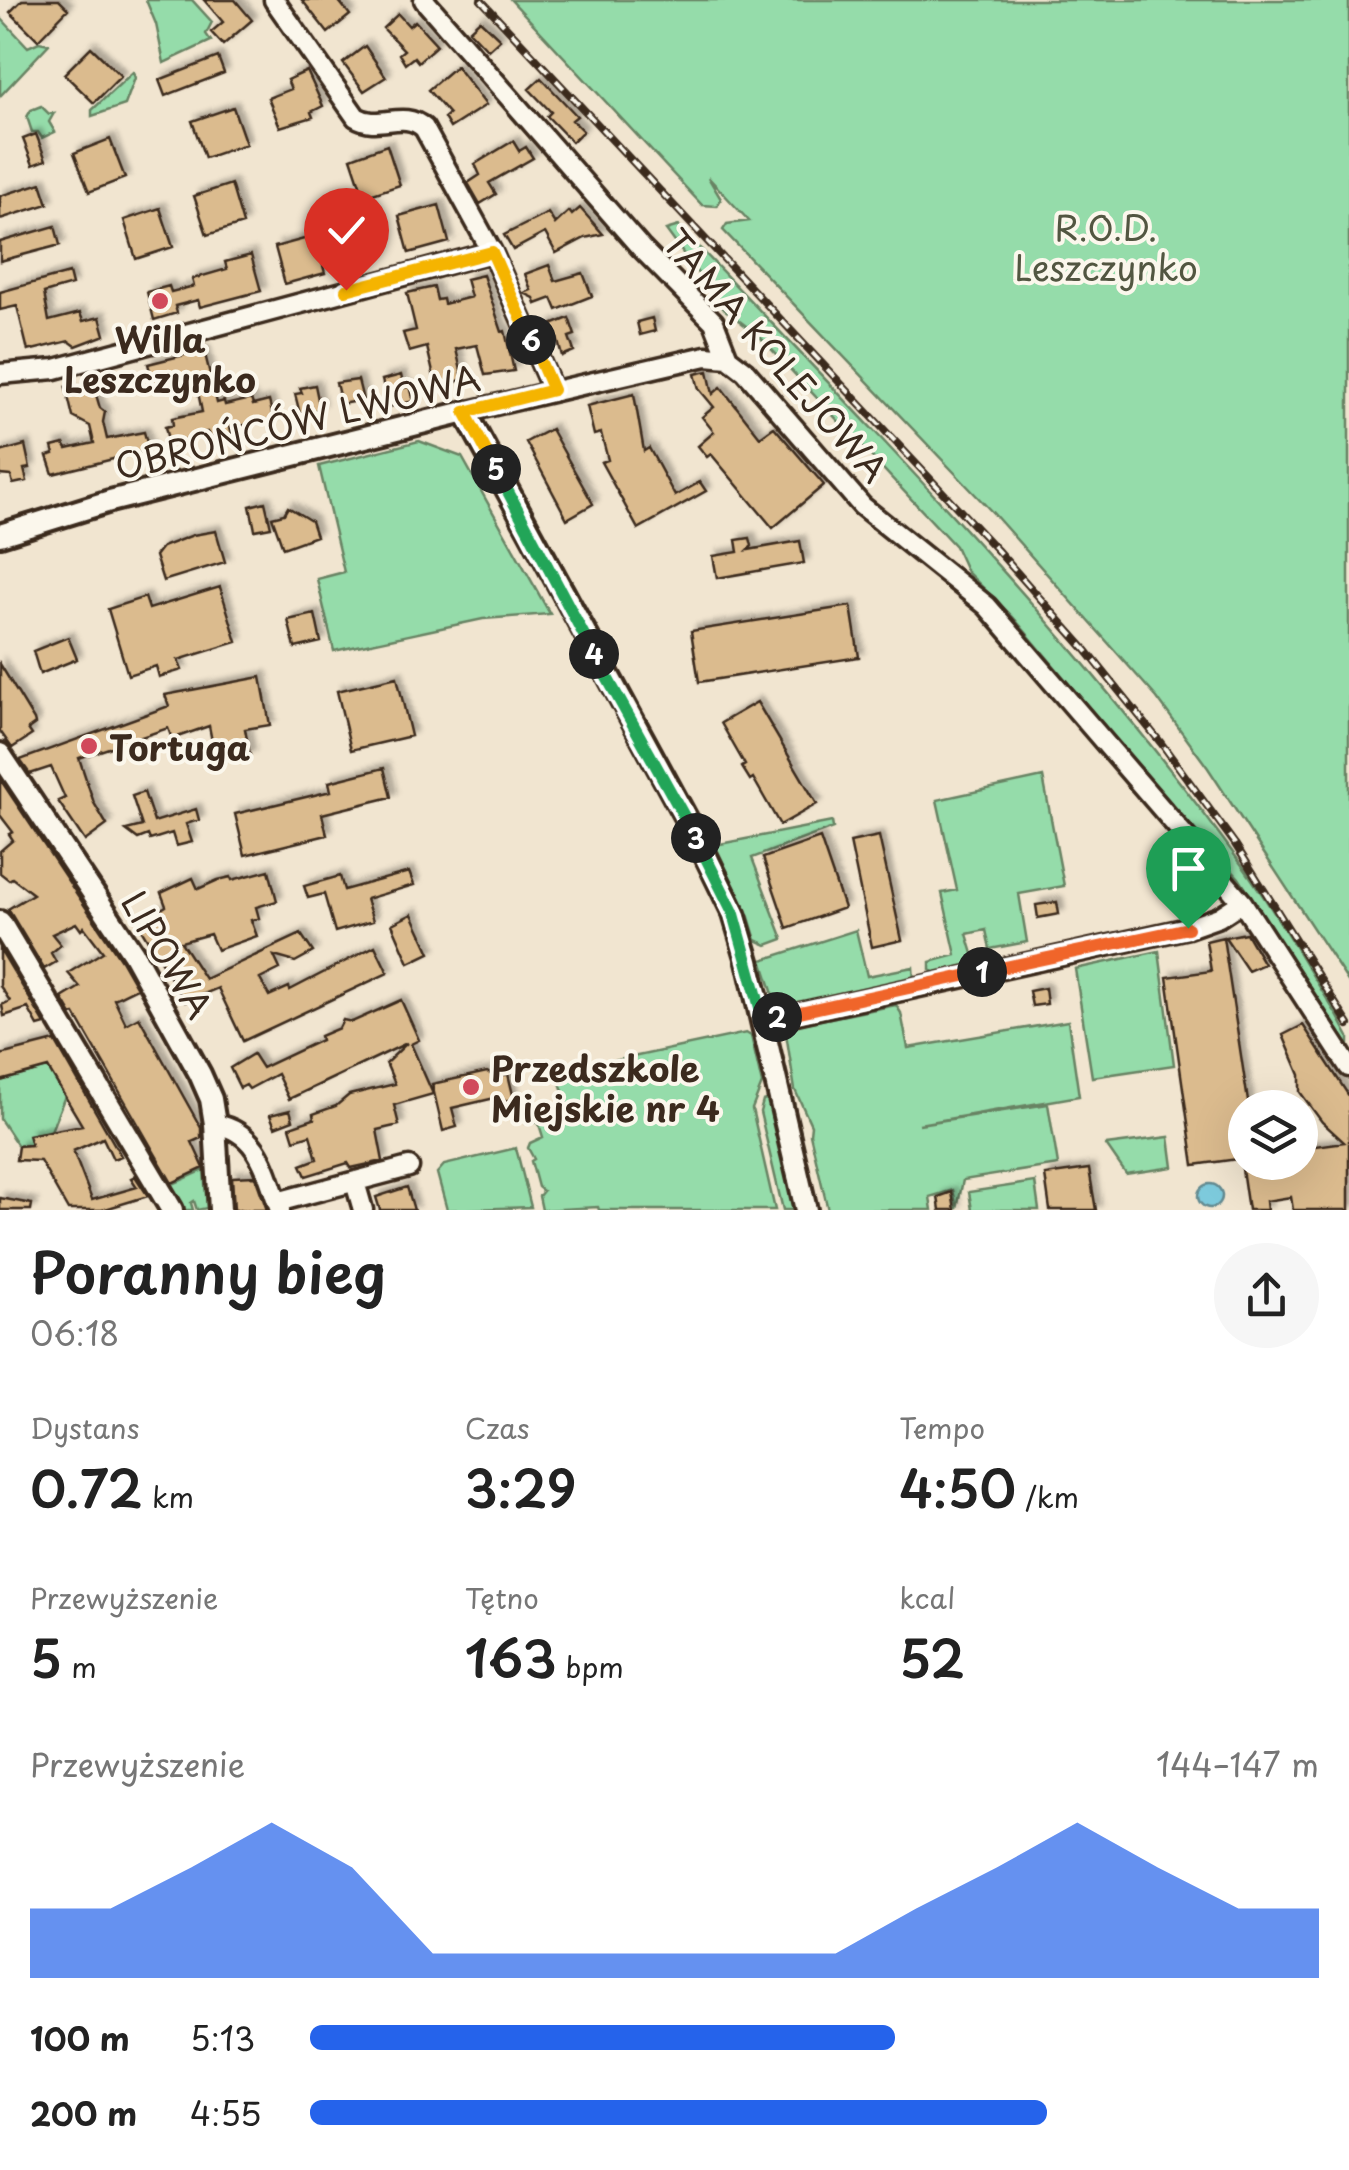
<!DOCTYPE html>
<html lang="pl">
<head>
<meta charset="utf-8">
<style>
	body { margin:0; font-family:"Playpen Sans",sans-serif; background:#f6f6f6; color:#222; height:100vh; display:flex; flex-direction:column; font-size:38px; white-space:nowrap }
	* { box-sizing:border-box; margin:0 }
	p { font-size:32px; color:#767676 }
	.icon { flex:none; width:55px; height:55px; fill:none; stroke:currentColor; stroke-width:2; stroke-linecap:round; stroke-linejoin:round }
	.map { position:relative; height:1210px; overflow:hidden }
	.side { display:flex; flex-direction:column; background:#fff; flex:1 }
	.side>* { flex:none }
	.controls { position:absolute; left:1228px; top:1090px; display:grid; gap:20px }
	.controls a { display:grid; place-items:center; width:90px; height:90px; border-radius:50%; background:#fff; box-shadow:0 10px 40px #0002; font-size:50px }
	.pin { position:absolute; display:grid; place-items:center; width:85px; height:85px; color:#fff; margin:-102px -42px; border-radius:50% 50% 50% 0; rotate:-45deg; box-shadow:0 0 10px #0007 }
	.pin .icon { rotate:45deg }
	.km { position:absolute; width:50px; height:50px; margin:-25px; border-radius:50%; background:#222; color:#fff; font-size:28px; line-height:50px; text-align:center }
	.round { display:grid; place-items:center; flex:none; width:105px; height:105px; border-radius:52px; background:#f6f6f6 }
	.headline { display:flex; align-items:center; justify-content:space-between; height:170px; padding:0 30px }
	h1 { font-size:55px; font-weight:600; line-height:75px }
	.figures { display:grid; grid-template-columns:repeat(3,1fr); gap:15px; height:170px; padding:10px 30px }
	.figures div { display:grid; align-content:center }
	.figures b { font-size:50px; font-weight:600 }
	.figures small { font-size:28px; font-weight:400 }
	.figures p { font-size:28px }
	.chart { height:280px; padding:20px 30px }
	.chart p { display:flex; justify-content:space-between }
	.chart svg { width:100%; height:180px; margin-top:10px; fill:#2563eb; opacity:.7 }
	ul { padding:0 30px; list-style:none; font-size:32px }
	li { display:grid; grid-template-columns:160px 120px 1fr; align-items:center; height:75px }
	li i { height:25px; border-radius:12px; background:#2563eb }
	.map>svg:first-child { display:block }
</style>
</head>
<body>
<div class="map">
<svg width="1349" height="1210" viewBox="0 0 1349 1210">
	<defs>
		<filter id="shadow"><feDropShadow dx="5" dy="-5" stdDeviation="2.5" flood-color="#0004"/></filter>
	</defs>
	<rect width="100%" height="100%" fill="#f1e5d0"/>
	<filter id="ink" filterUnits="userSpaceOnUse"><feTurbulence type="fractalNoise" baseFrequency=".01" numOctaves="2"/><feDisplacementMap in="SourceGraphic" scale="20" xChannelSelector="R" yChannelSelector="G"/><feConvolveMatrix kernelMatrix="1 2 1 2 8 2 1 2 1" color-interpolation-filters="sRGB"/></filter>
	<g filter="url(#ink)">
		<!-- green -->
		<path fill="#95dcaa" stroke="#688364" stroke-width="2.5" d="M146 0H192L212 22 206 34 211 41 164 63 156 24Z
			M511 0H1349V983L1208 768 1157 698 993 513 723 230 727 224 749 221 708 177 721 199 717 206 702 205Z
			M0 17 28 47 39 42 49 44 0 96Z
			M133 72 135 78 125 105 92 116V110Z
			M41 106 49 114 54 113 49 122 55 132 42 138 38 132H32L27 117 31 110Z
			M679 226C875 432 1078 637 1244 868 1278 915 1306 966 1337 1015L1349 1037V1048L1239 878 1162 794 1013 617 967 572 955 546 759 336 724 309 666 230Z
			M419 441 462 457 550 614 483 619 334 651 317 579 344 572 319 466Z
			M1043 777 1064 886 1019 894 1027 942 990 949 986 930 967 934 977 967C962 971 945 979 930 970V962L956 955 942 893 957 890 937 800Z
			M832 822 833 828 752 858 783 939 767 945 756 940 748 914 715 845Z
			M856 930 867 976 913 967 914 981 778 1010 762 960Z
			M1159 951 1174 1065 1092 1077 1075 969Z
			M896 1005 901 1013 908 1048 1068 1021 1079 1096 919 1124 1048 1104 1058 1165 963 1180 957 1209 953 1190 930 1197 932 1210H828L810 1134 811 1125 795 1090 785 1027Z
			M746 1033 751 1036 762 1084 752 1109 775 1210H599L598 1207 542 1210 539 1196 543 1191 538 1187 531 1161 534 1159 528 1148 530 1143 543 1137 538 1121 526 1123 529 1111 569 1110 557 1073Z
			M51 1067 65 1096 51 1131 29 1135 31 1145 18 1146 0 1119V1081Z
			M770 1099 794 1210H783L760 1112 763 1101Z
			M1169 1137 1173 1167 1126 1174 1106 1145Z
			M516 1148 531 1207 447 1210 437 1173 444 1165Z
			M204 1170 207 1208 197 1210 194 1201 191 1203 193 1210H181L168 1186Z
			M1035 1182 1039 1210H972L969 1192Z"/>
		<!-- water -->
		<path fill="#7dcadc" stroke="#638a90" stroke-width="2.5" d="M1198 1196a12 12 0 1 1 24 0a12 12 0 1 1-24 0Z"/>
		<!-- building -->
		<path fill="#dbbb8e" stroke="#3b2a1e" stroke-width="2.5" filter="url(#shadow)" d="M22 0H59L68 9 38 40 10 12Z
			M204 0H235L252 20 223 45 211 32 223 22Z
			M302 0H338L350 15 328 33Z
			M398 14 409 26 415 21 437 45 418 62 414 57 405 64 399 54 404 50 383 28Z
			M480 20 500 39 488 50 469 30Z
			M365 46 386 77 364 91 343 63Z
			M91 47 121 76 94 103 64 74Z
			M218 57 224 73 165 96 159 80Z
			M456 66 486 105 450 128 444 118 449 114 428 90Z
			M307 71 323 106 311 112 313 117 280 127 268 98 291 89 287 80Z
			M541 78 577 116 572 120 583 131 572 142 547 116 551 112 529 89Z
			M233 107 246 144 205 158 192 121Z
			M36 134 46 160 33 165 23 139Z
			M110 139 125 178 89 192 74 153Z
			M513 141 519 151 526 147 533 158 489 183 496 194 480 204 468 183 480 175 475 164Z
			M387 145 400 185 364 197 351 158Z
			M41 183 48 204 0 219V196Z
			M231 184 243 224 207 235 194 196Z
			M439 205 449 242 409 253 399 216Z
			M160 208 173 247 136 259 124 220Z
			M580 208 603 234 585 238 556 253 545 233 513 250 504 235 548 213 555 224 569 211 572 215Z
			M55 226 60 245 0 261V242Z
			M315 236 325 273 285 284 275 247Z
			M251 255 261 291 200 307 198 300 175 306 177 313 154 320 147 292 169 286 171 292 194 286 192 279 227 269 225 262Z
			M549 265 555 281 583 273 592 296 557 310 552 298 536 304 534 298 524 293 531 290 525 274Z
			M69 273 72 285 44 293 49 321 80 313 83 321 100 317 105 335 76 346 69 341 28 351 17 306 0 310V292Z
			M483 275 502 332 505 331 514 371 485 375 477 345 456 349 463 379 437 390 427 347 409 352 403 333 416 330 407 293 434 287 437 300 443 299 444 304 471 297 466 279Z
			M569 318 575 335 569 337 574 351 562 356 556 334 549 337 546 327Z
			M652 318 655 331 640 335 637 322Z
			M204 350 217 403 224 401 225 405 251 399 253 405 269 401 274 421 230 427 232 434 220 436 210 437 207 432 169 445 165 427 173 425 172 418 202 412 195 377 155 388 148 364Z
			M708 371 713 394 721 387 760 437 774 427 824 485 773 528 711 454 707 457 698 446 714 432 702 417 714 407 699 389 695 374Z
			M401 375 404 388 410 386 414 401 389 407 382 380Z
			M358 380 363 400 341 404 336 383Z
			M315 385 320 409 300 414 295 394 302 393 300 388Z
			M66 388 75 394 94 388 100 408 105 412 103 422 107 439 144 432 149 450 53 474 47 456 54 454 52 447 64 444 67 449 94 443 90 426 73 417Z
			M634 394 644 451 649 448 675 496 700 482 706 491 638 529 601 462 608 460 601 433 594 435 587 406Z
			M551 429 593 504 567 519 526 442Z
			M25 445 30 468 24 469 27 481 13 484 11 476 0 475V452Z
			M265 502 271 527 255 530 250 506Z
			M288 507 311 521 316 536 283 548 272 517 284 514Z
			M216 531 225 562 163 581 155 556 162 547 193 535Z
			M750 538 752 546 748 550 800 541 804 563 717 578 713 556 738 552 736 540Z
			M220 587 237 642 178 660 182 670 159 677 156 666 128 675 108 609 145 597 149 609Z
			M851 606 859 657 699 682 691 631Z
			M315 614 321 642 295 648 288 620Z
			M68 637 77 659 40 674 33 651Z
			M0 664 34 720 35 724 28 729 32 735 12 748 0 731Z
			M261 677 270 725 245 729 250 755 216 762 209 726 172 739 168 728 79 758 94 803 107 825 85 841 58 801 65 798 51 767 30 774 20 760 169 706 165 695Z
			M397 677 411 736 351 750 337 691Z
			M757 702 817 804 780 825 753 778 750 780 742 767 745 765 721 723Z
			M384 768 391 797 322 814 327 835 245 855 235 814 331 791 329 782Z
			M0 779 121 960 137 988 114 999 126 1024 139 1017 201 1128V1138L192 1142 204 1168 172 1183 75 1014 72 1015 62 998 80 987 68 973 103 952 87 931 84 927 81 930 76 923 52 934 61 945 51 953 56 962 44 969 8 909 33 894 12 878 9 880 0 873V851L13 840 9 834 13 832 0 815Z
			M144 792 154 822 196 809 199 820 186 824 192 842 176 846 172 833 150 840 148 835 138 839 126 830 142 826 132 796Z
			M879 836 902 940 872 947 850 842Z
			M820 838 844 908 787 928 763 858Z
			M269 870 277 901 256 907 259 918 251 920 257 936 217 950 210 934 181 942 205 979 301 934 313 952 295 962 274 956 280 969 260 979 269 996 289 987 290 990 375 946 388 973 243 1041 218 988 185 1002 138 924 166 906 161 893 193 878 198 889 218 880 231 877 232 880Z
			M409 872 414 885 366 899 373 921 335 932 324 894 308 898 304 886 340 876 344 890Z
			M1057 902 1059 914 1038 918 1036 905Z
			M412 914 430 953 409 963 392 924Z
			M1246 933 1264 964 1248 971 1225 937Z
			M1223 937 1249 1108H1245V1158L1194 1165 1167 977 1211 971 1206 941Z
			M0 949 45 1024 38 1026 28 1008 4 1016 2 1005 10 1001 0 986Z
			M1045 988 1047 1004 1032 1006 1029 991Z
			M401 1000 419 1040 411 1044 433 1094 394 1105 399 1125 377 1130 383 1161 351 1168 348 1163 306 1176 301 1165 317 1159 310 1135 294 1140 290 1127 314 1119 313 1114 336 1106 349 1095 395 1084 386 1063 407 1043 289 1099 277 1074 249 1089 246 1085 240 1088 230 1068 253 1054 262 1068 321 1040 320 1036 339 1028 343 1020 352 1022Z
			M1303 1025 1349 1096V1210H1293L1291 1197 1266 1201 1267 1210H1248L1241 1162H1300V1148L1344 1142 1322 1122 1300 1092V1075L1283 1035Z
			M55 1041 121 1156 113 1159 103 1138 73 1151 92 1200 137 1187 131 1178 135 1176 148 1196 102 1210H68L40 1161 16 1160 18 1146 31 1145 28 1135 82 1125 48 1068 0 1081V1055Z
			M487 1072 496 1077 508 1074 514 1099 500 1102 499 1097 452 1108 457 1127 443 1131 432 1084Z
			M290 1110 293 1120 275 1127 270 1115Z
			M1089 1169 1096 1210H1050L1045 1175Z
			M255 1176 267 1210H234L232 1177Z
			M407 1187 414 1210H380L376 1197Z
			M952 1192 955 1210H940L938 1197Z
			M0 1198 32 1204 31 1210H0Z"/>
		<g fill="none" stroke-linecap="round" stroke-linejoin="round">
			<defs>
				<path id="minor" d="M274 0 356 117C379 131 403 109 424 128L492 252 553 391
					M424 0 641 248 714 322 728 358 745 371 862 506 987 606 1242 902 1349 1067
					M0 374 55 369 492 252
					M465 412 706 356 728 358
					M764 1021 1188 928 1219 917 1242 902
					M215 1124C260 1132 266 1172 280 1210
					M355 1182 363 1210
					M277 1202 409 1167"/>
				<path id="tertiary" d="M0 535 110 501 465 412 700 844 734 914 748 961 806 1210
					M0 754 133 953 200 1074 211 1099 215 1124 220 1210
					M0 922 172 1210"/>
			</defs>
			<!-- minor casing -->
			<use href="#minor" stroke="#3b2a1e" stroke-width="25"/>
			<!-- tertiary casing -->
			<use href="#tertiary" stroke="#3b2a1e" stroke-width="28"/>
			<!-- minor -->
			<use href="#minor" stroke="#fbf7ec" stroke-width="18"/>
			<!-- tertiary -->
			<use href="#tertiary" stroke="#fbf7ec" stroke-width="20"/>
			<defs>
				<path id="rail" d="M481 0 997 550 1086 650 1161 743 1235 844 1349 1025"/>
			</defs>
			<!-- rail casing -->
			<use href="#rail" stroke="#3b2a1e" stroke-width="8"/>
			<!-- rail -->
			<use href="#rail" stroke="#fbf7ec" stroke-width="4" stroke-dasharray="11" stroke-linecap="butt"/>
		</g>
	</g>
	<g fill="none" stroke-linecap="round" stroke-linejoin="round" filter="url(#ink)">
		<defs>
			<path id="split-1" d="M982 972 1188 928"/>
			<path id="split-2" d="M777 1017 982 972"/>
			<path id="split-3" d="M696 838 734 914 764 1022 777 1017"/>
			<path id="split-4" d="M594 654 696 838"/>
			<path id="split-5" d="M496 469 594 654"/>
			<path id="split-6" d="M496 469 465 412 553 390 531 340"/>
			<path id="split-7" d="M346 290 492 252 531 340"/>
		</defs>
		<!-- split-1 casing -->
		<use href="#split-1" stroke="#fff" stroke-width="20"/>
		<!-- split-2 casing -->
		<use href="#split-2" stroke="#fff" stroke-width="20"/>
		<!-- split-3 casing -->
		<use href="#split-3" stroke="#fff" stroke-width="20"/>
		<!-- split-4 casing -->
		<use href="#split-4" stroke="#fff" stroke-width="20"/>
		<!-- split-5 casing -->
		<use href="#split-5" stroke="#fff" stroke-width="20"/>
		<!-- split-6 casing -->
		<use href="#split-6" stroke="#fff" stroke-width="20"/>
		<!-- split-7 casing -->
		<use href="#split-7" stroke="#fff" stroke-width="20"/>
		<!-- split-1 -->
		<use href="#split-1" stroke="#f0652b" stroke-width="12"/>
		<!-- split-2 -->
		<use href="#split-2" stroke="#f0652b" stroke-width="12"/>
		<!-- split-3 -->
		<use href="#split-3" stroke="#22a559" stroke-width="12"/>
		<!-- split-4 -->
		<use href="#split-4" stroke="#22a559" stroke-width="12"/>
		<!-- split-5 -->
		<use href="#split-5" stroke="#22a559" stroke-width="12"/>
		<!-- split-6 -->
		<use href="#split-6" stroke="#f5b400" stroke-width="12"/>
		<!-- split-7 -->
		<use href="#split-7" stroke="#f5b400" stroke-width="12"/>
	</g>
	<!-- markers -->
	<g fill="#d1495b" stroke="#fbf7ec" stroke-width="4">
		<circle cx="160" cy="301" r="10"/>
		<circle cx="89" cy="746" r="10"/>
		<circle cx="471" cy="1087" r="10"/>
	</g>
	<g text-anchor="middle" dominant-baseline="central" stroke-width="8" stroke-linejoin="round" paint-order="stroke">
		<!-- park labels -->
		<g font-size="35" fill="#525641" stroke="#fbf7ec">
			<text x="1106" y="226">R.O.D.<tspan x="1106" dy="40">Leszczynko</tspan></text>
		</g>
		<!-- poi labels -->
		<g font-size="35" font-weight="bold" fill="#3b2a1e" stroke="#fbf7ec" text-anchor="start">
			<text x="160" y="338" text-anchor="middle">Willa<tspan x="160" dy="40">Leszczynko</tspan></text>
			<text x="109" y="746">Tortuga</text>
			<text x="491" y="1067">Przedszkole<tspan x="491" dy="40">Miejskie nr 4</tspan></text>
		</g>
		<!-- street labels -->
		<g font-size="35" fill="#3b2a1e" stroke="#fbf7ec">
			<text transform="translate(776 355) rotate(49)">TAMA KOLEJOWA</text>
			<text transform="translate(297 421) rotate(-14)">OBROŃCÓW LWOWA</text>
			<text transform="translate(168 954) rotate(59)">LIPOWA</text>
		</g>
	</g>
</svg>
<div class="controls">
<a><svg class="icon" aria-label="layers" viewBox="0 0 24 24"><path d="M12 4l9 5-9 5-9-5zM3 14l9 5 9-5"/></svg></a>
</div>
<div class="pin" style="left:1188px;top:928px;background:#1e9e55"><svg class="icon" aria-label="arrive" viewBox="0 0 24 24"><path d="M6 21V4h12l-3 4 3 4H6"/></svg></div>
<div class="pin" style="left:346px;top:290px;background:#d93025"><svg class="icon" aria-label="check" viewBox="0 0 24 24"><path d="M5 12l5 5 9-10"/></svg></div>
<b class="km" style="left:982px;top:972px">1</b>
<b class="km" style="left:777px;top:1017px">2</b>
<b class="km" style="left:696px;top:838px">3</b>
<b class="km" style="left:594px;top:654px">4</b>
<b class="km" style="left:496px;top:469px">5</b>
<b class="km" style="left:531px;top:340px">6</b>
</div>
<section class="side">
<div class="headline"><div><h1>Poranny bieg</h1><p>06:18</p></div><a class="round"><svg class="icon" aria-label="share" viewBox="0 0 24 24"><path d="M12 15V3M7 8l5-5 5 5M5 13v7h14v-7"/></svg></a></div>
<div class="figures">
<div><p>Dystans</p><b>0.72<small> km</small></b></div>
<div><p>Czas</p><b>3:29</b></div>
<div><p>Tempo</p><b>4:50<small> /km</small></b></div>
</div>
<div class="figures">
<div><p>Przewyższenie</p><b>5<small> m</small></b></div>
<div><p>Tętno</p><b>163<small> bpm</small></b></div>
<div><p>kcal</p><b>52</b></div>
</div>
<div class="chart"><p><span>Przewyższenie</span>144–147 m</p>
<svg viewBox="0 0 160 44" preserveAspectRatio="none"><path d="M0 44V27L10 27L20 17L30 6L40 17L50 38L60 38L70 38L80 38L90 38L100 38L110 27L120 17L130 6L140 17L150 27L160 27V44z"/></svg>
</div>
<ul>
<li><b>100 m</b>5:13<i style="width:58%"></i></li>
<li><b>200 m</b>4:55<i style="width:73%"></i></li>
</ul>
</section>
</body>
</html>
